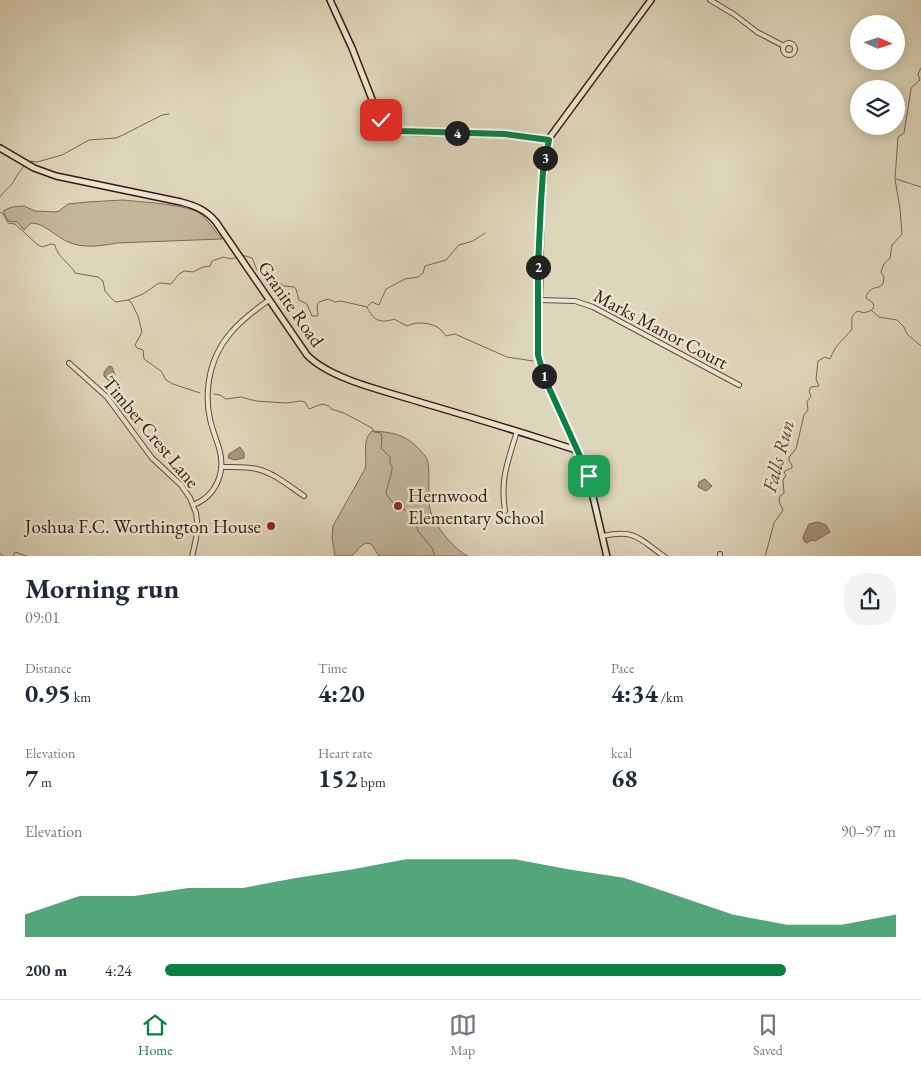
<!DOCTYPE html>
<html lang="en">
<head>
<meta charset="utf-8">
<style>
	body { margin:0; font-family:"EB Garamond",serif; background:#f2f2f3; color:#1f2937; height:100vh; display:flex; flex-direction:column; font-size:19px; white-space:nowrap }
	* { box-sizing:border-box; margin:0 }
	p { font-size:16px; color:#747a83 }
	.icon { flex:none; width:28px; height:28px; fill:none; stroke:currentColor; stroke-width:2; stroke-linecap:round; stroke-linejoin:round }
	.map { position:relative; height:556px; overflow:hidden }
	.drawer { display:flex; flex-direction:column; background:#fff; flex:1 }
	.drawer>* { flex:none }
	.needle { width:32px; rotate:93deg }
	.buttons { position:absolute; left:850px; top:15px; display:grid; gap:10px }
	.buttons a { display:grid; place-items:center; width:55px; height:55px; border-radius:50%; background:#fff; box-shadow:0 2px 12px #0003; font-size:25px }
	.pin { position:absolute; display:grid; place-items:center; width:42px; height:42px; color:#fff; margin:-21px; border-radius:10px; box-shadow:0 2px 8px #0006 }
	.km { position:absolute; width:25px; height:25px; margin:-12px; border-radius:50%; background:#222; color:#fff; font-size:14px; line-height:25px; text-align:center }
	.round { display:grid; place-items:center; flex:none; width:52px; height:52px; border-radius:20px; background:#f2f2f3 }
	.head { display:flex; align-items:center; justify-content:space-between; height:85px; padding:0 25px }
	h1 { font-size:28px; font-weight:700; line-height:38px }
	.stats { display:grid; grid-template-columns:repeat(3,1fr); gap:8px; height:85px; padding:5px 25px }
	.stats div { display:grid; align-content:center }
	.stats b { font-size:25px; font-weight:700 }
	.stats small { font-size:14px; font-weight:400 }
	.stats p { font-size:14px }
	.chart { height:140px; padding:10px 25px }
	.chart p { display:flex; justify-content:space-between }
	.chart svg { width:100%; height:90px; margin-top:5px; fill:#0b8043; opacity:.7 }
	ul { padding:0 25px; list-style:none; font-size:16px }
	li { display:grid; grid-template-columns:80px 60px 1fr; align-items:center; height:38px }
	li i { height:12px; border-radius:6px; background:#0b8043 }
	.dock { display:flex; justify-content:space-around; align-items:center; height:70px; border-top:1px solid #e0e1e3; background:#fff; font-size:14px; color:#747a83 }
	.dock a { display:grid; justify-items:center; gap:2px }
	.dock .selected { color:#0b8043 }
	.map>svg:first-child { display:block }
</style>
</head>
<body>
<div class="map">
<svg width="921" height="557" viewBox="0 0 921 557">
	<rect width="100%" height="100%" fill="#ded6ba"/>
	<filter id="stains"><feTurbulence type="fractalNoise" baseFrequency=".004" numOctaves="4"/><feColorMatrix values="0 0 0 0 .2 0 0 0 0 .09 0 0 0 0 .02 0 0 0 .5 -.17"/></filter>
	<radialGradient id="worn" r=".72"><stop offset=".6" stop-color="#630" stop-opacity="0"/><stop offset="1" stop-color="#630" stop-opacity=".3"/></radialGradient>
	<!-- green -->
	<path fill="#c2b69c" stroke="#7e6854" d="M123 200C139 202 191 204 202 215 210 222 215 232 222 239L117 243C100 246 82 249 66 241 54 235 44 223 31 223L24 230 17 222 8 221 3 211 12 207 24 206 35 211 56 212 59 211 68 204 87 202Z
		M372 431C391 432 406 434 420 450 422 453 426 456 427 459 431 471 427 496 430 509 433 524 455 551 468 556H379L371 544 366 543 361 546 352 556H335L332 538 333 526 365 469C368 456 361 441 372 431Z"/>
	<!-- water -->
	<path fill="#a6967f" stroke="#7a6451" d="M109 366 112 367 115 375 112 381H109L104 376V372Z
		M240 447 244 453V458L235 460 228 458 229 454Z
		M705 479 712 486 706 491 698 487 699 482Z
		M818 522 826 525 830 532 815 541 812 540 807 543 804 541 803 537 809 524Z"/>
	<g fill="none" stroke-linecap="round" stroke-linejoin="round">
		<!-- stream -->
		<path stroke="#7a6451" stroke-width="1" d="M29 161 37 162 62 155 89 140 116 138 123 135 162 115 169 114
			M896 179 921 187
			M0 197C4 191 12 185 14 181 17 175 20 171 24 166
			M0 212 4 215 8 223 15 224 38 245 42 247 51 244 55 245C57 257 70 263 75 273L98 277 103 281 105 291 113 300 116 302 128 300 131 302 138 316 142 332 135 345 137 348 143 350 144 359 161 371 166 380 173 384 200 393
			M242 255 252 258 257 270 264 273 270 279 277 281 284 286 294 287 296 289 299 300 307 304 312 316H317L318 315 317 306 319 302 328 299 335 302 341 301 367 307C373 320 380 324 394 319L407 326C416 321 433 322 441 330 443 332 444 334 446 336L455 334 507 357 533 361
			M128 300 143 294 159 283 171 284 179 274 184 271 193 272 203 267 210 266 212 261 223 257 232 259 236 257
			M368 306 372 302 379 305 386 289 405 279 418 277 423 273 425 266 446 260 459 245 473 241 485 233
			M872 311 879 317 897 320 904 327 907 334 921 346
			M214 394 220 395 226 399 241 397 256 401 286 403 301 401 305 402 309 409 322 404 329 406 331 409 344 413 372 428 374 432 381 433 382 438 381 448 390 457V464L392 466C393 473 387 484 386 494L393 503 404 509 415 521 418 531 432 548 435 557
			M0 553 4 557
			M13 557 15 552 29 557
			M765 557 774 523 783 510 779 501 780 496 784 493 783 480 786 475 784 473 785 471 792 468V465L789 461V457L796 449 804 415 808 410 807 402 811 396 809 391 811 387 819 386 816 379 818 361 825 357 830 359C837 342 842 342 852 329 852 321 850 315 858 311L864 313 872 310 874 306 873 303 866 298C867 290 873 288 879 287L883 284 884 277 881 272 884 264 890 258 892 245 902 234 900 209 895 179 898 137 904 133 911 89 912 87 920 80 918 74 921 68"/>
		<defs>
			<path id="street" d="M710 0 735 15 757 32 784 46
				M783 49a6 6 0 1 1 12 0a6 6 0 1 1-12 0Z
				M539 300 575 301 593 307 739 385
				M69 363 107 397 152 458 181 485 190 498 196 513 198 529 192 557
				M221 467C233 467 245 466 257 469 274 473 289 486 304 496
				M193 505C217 496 226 471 219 448 216 438 212 429 210 419 207 406 207 393 209 380 215 342 239 321 269 300
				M505 511C500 478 508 462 517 431
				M603 536C636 529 639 539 665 557
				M720 557V554"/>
			<path id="secondary" d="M330 0 352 48 375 107 387 127C402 134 421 132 437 133 473 133 513 131 549 140
				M0 148 34 168 56 176 181 202C196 206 206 210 216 222L307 355C331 380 389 392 423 403 464 415 504 427 545 440L573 449 579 453
				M607 557 587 471 545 379 538 355 541 202 546 153 550 137 651 0"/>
		</defs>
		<!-- street casing -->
		<use href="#street" stroke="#624938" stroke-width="6"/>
		<!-- secondary casing -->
		<use href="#secondary" stroke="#391a0c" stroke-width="8"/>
		<!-- street -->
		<use href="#street" stroke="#eae4d2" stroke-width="4"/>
		<!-- secondary -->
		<use href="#secondary" stroke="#eae4d2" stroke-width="5"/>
	</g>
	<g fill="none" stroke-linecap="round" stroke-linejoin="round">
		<defs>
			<path id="route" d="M381 120 387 127 401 131 505 134 549 140 543 172 541 202 538 266V355L545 379 589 476"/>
		</defs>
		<!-- route casing -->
		<use href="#route" stroke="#fff" stroke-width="10"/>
		<!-- route -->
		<use href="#route" stroke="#0b8043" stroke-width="6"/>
	</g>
	<!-- markers -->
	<g fill="#8f2418" stroke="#eae4d2" stroke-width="2">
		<circle cx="398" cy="506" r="5"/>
		<circle cx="271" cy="526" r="5"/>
	</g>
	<g text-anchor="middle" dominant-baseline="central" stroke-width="5" stroke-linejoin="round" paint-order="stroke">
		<!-- street labels -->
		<g font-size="19" fill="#391a0c" stroke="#eae4d2">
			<text transform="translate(291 304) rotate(55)">Granite Road</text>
			<text transform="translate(661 329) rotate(28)">Marks Manor Court</text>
			<text transform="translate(151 432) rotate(50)">Timber Crest Lane</text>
		</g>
		<!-- poi labels -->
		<g font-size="19" fill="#391a0c" stroke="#eae4d2" text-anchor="start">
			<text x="408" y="495">Hernwood<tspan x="408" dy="22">Elementary School</tspan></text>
			<text x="261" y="526" text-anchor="end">Joshua F.C. Worthington House</text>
		</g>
		<!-- water labels -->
		<g font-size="20" font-style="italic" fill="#5f4534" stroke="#eae4d2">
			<text transform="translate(778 456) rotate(-75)">Falls Run</text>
		</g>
	</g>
	<rect width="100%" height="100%" filter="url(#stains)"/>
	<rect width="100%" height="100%" fill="url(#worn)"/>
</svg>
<div class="buttons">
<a><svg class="needle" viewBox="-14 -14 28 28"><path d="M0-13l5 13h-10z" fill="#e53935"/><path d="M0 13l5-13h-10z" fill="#747a83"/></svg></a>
<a><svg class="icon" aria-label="layers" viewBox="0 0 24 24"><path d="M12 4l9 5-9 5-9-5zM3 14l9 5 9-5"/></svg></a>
</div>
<div class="pin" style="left:589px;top:476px;background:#1e9e55"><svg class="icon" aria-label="arrive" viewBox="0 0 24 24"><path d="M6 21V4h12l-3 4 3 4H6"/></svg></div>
<div class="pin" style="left:381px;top:120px;background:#d93025"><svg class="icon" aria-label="check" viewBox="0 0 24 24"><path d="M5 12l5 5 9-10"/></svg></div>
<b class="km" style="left:544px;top:376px">1</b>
<b class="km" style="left:538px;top:267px">2</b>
<b class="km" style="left:545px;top:158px">3</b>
<b class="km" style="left:457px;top:133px">4</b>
</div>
<section class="drawer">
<div class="head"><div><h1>Morning run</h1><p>09:01</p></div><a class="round"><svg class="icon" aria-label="share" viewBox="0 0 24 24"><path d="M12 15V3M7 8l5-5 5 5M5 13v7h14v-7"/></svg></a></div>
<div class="stats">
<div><p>Distance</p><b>0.95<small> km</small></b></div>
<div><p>Time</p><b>4:20</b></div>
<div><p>Pace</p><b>4:34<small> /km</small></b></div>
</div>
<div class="stats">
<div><p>Elevation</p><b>7<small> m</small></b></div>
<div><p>Heart rate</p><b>152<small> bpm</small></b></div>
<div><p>kcal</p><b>68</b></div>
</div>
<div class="chart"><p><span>Elevation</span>90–97 m</p>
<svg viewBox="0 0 160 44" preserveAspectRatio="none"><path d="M0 44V33L10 24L20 24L30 20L40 20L50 15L60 11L70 6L80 6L90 6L100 11L110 15L120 24L130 33L140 38L150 38L160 33V44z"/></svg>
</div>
<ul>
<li><b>200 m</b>4:24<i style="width:85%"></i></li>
</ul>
</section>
<nav class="dock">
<a class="selected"><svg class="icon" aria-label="home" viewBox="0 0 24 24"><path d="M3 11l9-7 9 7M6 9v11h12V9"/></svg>Home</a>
<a><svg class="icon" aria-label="map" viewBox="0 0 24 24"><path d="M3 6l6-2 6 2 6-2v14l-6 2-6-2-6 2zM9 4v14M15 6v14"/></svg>Map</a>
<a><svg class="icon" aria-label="saved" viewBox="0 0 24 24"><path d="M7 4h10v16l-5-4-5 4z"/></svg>Saved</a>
</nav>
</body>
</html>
